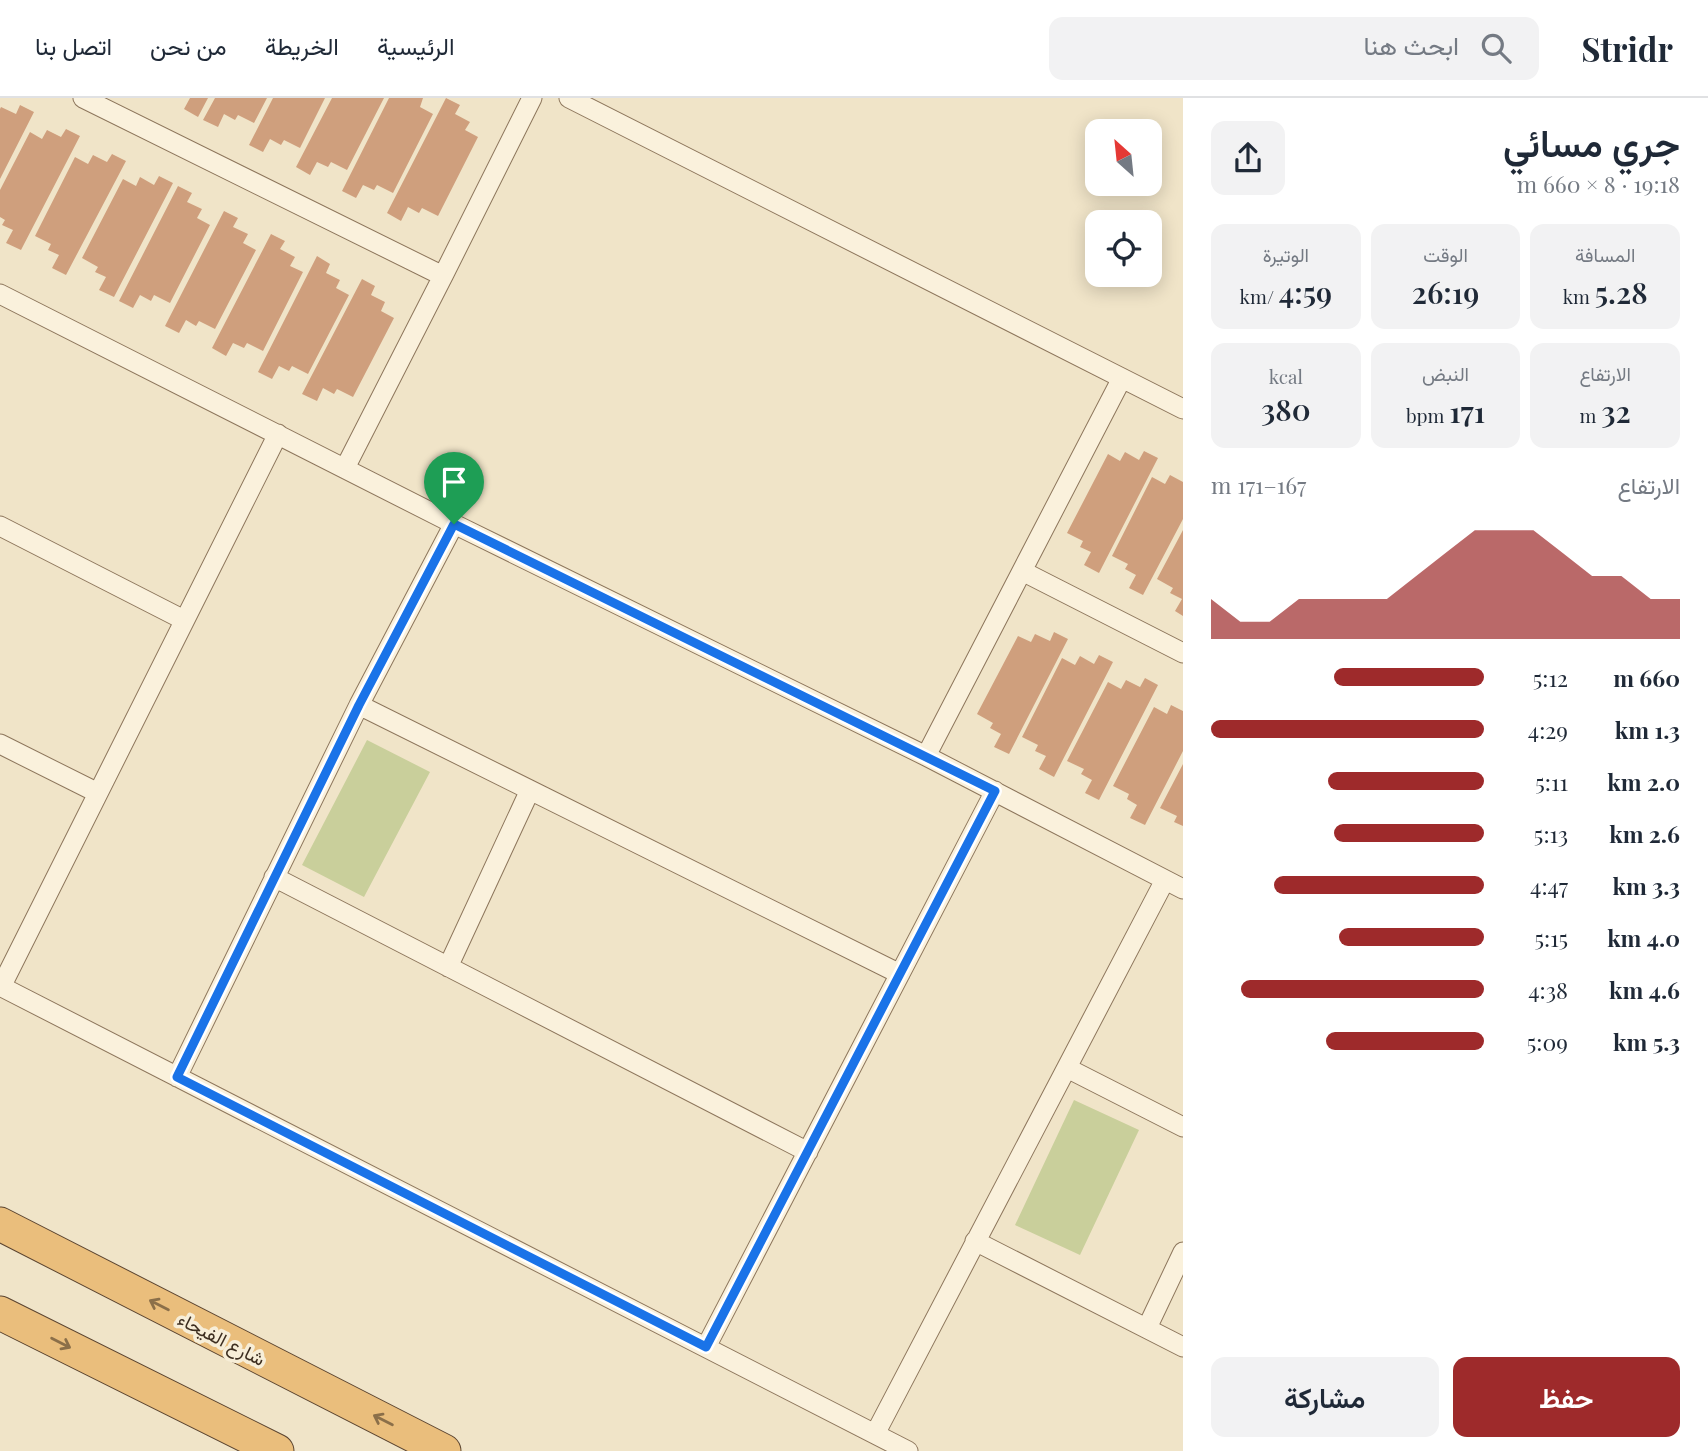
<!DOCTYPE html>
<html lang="ar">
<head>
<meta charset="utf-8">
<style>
	body { margin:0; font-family:"Playfair Display",Vazirmatn,serif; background:#f2f2f3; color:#1f2937; direction:rtl; height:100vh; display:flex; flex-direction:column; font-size:26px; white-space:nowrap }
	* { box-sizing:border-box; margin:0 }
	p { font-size:23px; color:#747a83 }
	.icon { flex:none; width:38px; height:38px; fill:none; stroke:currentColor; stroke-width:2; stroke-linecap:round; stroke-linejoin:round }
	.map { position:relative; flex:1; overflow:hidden; direction:ltr }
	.drawer { display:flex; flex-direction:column; background:#fff; width:525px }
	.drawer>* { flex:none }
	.needle { width:46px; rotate:333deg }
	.tools { position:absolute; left:1085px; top:21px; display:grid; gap:14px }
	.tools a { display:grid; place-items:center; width:77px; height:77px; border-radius:14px; background:#fff; box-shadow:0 4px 18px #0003; font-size:35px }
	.pin { position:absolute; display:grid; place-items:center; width:60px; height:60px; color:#fff; margin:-72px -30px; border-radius:50% 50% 50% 0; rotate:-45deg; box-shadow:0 0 7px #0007 }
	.pin .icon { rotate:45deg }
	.round { display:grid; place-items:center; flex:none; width:74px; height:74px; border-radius:14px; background:#f2f2f3 }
	.headline { display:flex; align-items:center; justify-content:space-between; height:119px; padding:0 28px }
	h1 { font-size:38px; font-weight:600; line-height:52px }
	.metrics { display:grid; grid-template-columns:repeat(3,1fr); gap:10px; height:119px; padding:7px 28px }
	.metrics div { display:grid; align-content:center; border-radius:14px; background:#f2f2f3; text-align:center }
	.metrics b { font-size:30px; font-weight:600 }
	.metrics small { font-size:19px; font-weight:400 }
	.metrics p { font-size:19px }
	.chart { height:196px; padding:14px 28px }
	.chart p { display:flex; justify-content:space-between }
	.chart svg { width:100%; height:126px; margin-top:7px; fill:#9e2a2b; opacity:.7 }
	.button { display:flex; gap:14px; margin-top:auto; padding:14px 28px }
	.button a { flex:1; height:80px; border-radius:14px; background:#9e2a2b; color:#fff; font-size:28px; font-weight:600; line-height:80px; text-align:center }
	.button a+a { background:#f2f2f3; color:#1f2937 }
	ul { padding:0 28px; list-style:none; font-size:23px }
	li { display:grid; grid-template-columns:112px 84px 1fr; align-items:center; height:52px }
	li i { height:18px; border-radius:9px; background:#9e2a2b }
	header { display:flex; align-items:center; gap:42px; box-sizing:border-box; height:98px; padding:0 35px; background:#fff; border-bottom:2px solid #e0e1e3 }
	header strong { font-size:33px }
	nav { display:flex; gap:38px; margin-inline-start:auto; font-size:24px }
	.search { width:490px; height:63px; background:#f2f2f3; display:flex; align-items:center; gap:18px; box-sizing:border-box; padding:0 24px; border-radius:14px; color:#747a83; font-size:26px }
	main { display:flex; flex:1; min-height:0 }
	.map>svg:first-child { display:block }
</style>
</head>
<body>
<header>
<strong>Stridr</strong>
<div class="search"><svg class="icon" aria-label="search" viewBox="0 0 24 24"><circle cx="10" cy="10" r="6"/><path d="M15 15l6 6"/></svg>ابحث هنا</div>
<nav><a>الرئيسية</a><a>الخريطة</a><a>من نحن</a><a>اتصل بنا</a></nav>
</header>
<main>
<section class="drawer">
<div class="headline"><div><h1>جري مسائي</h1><p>19:18 · 8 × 660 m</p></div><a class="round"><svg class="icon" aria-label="share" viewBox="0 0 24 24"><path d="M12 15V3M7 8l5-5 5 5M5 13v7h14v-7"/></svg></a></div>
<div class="metrics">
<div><p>المسافة</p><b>5.28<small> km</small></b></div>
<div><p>الوقت</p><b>26:19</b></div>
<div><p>الوتيرة</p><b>4:59<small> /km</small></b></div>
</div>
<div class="metrics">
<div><p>الارتفاع</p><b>32<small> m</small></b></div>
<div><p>النبض</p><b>171<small> bpm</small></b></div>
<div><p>kcal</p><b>380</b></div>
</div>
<div class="chart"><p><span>الارتفاع</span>167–171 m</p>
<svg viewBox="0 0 160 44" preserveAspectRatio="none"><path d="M0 44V30L10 38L20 38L30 30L40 30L50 30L60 30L70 22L80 14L90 6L100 6L110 6L120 14L130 22L140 22L150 30L160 30V44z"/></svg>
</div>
<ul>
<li><b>660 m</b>5:12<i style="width:55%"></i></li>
<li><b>1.3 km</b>4:29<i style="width:100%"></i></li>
<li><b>2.0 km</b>5:11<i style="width:57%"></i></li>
<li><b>2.6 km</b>5:13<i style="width:55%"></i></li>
<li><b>3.3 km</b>4:47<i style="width:77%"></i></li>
<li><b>4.0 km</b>5:15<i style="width:53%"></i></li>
<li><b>4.6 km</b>4:38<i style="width:89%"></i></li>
<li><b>5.3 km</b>5:09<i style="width:58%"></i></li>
</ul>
<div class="button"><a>حفظ</a><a>مشاركة</a></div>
</section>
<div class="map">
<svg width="1183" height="1353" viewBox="0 0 1183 1353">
	<rect width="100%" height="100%" fill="#f0e4c8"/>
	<!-- green -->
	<path fill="#c9cf9b" d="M367 642 430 674 364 799 302 767Z
		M1074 1002 1139 1032 1080 1157 1015 1127Z"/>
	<!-- building -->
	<path fill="#cf9f7d" d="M190 0H208L198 19 184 11Z
		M215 0H267L254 25 238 17 235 22 224 16 218 29 203 22Z
		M273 0H325L300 50 284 42 281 47 270 41 263 54 249 47Z
		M332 0H384L347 72 331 64 328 69 317 64 310 77 296 69Z
		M389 0H423L420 9 433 16 393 95 377 87 374 92 363 87 356 100 342 93Z
		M446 0 460 7 455 16 470 24 465 32 478 39 438 118 422 110 419 115 408 109 401 123 387 115Z
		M20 7 34 14 0 81V11L1 9 16 16Z
		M66 31 80 38 21 152 6 145 13 132 2 127 5 122 0 119V92L30 34 42 41 47 32 61 39Z
		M112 56 126 63 66 177 52 170 59 157 48 152 51 146 35 138 75 59 88 66 93 57 107 64Z
		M159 78 173 85 114 199 99 192 106 179 95 174 98 169 82 160 123 81 136 88 140 79 154 87Z
		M178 88 192 95 187 104 202 111 197 120 210 127 170 205 154 197 151 203 140 197 133 210 119 203Z
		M224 113 238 120 233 129 248 136 243 145 256 152 215 231 199 223 196 228 186 222 179 235 165 228Z
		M271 136 285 143 280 151 295 159 290 168 303 174 263 253 247 245 244 250 233 245 226 258 212 250Z
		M317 158 330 166 326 175 340 182 336 190 349 197 308 276 292 268 289 273 279 268 272 281 258 274Z
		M362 181 375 188 371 197 385 204 381 213 394 220 353 299 337 291 334 296 323 290 317 303 302 296Z
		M1144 353 1158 360 1099 475 1084 467 1091 454 1080 449 1083 443 1067 435 1108 356 1120 363 1125 354 1139 362Z
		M1170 377 1183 384V421L1143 497 1129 490 1136 477 1125 471 1128 466 1112 458 1152 379 1165 386Z
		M1183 432V518L1175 513 1182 501 1170 495 1173 490 1157 481Z
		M1054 534 1068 541 1009 656 994 649 1001 636 990 630 993 625 977 616 1018 538 1031 544 1035 536 1050 543Z
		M1099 557 1113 564 1054 679 1039 671 1046 658 1035 653 1038 647 1022 639 1062 560 1075 567 1080 558 1094 566Z
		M1145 580 1158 587 1099 702 1085 695 1092 682 1081 676 1084 671 1067 663 1108 584 1121 591 1126 582 1140 589Z
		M1171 607 1183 613V653L1145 727 1130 720 1137 707 1127 701 1129 696 1113 688 1154 609 1167 616Z
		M1183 666V728L1174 724 1177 718 1160 710Z"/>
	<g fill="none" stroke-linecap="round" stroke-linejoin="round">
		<defs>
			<path id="minor" d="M83 0 443 178 345 370
				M569 0 1183 311
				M443 178 532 0
				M0 196 454 426 926 658 1183 791
				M0 428 184 522
				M1022 473 1183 555
				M359 607 900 876
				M0 646 98 695
				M926 658 1122 280
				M274 779 808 1054
				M448 869 530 692
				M0 888 908 1353
				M1 889 278 336
				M1067 970 1183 1029
				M177 979 359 607 454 426
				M975 1143 1183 1249
				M1147 1230 1183 1154
				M706 1249 995 693
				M875 1336 1165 782"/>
			<path id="trunk" d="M0 1126 444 1353
				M0 1215 277 1353"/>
		</defs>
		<!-- minor casing -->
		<use href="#minor" stroke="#8d765c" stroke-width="21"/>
		<!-- trunk casing -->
		<use href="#trunk" stroke="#5b4430" stroke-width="35"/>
		<!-- minor -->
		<use href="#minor" stroke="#faf1dc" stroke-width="19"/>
		<!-- trunk -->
		<use href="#trunk" stroke="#eabe7c" stroke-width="33"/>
	</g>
	<!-- one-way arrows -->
	<defs><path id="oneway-shaft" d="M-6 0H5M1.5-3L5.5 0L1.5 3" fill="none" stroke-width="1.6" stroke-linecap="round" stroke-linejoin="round" transform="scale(1.75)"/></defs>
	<g stroke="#8b6f49">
		<use href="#oneway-shaft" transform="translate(159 1207) rotate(-153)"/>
		<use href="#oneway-shaft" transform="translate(61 1245) rotate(27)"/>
		<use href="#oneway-shaft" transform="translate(383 1322) rotate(-153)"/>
	</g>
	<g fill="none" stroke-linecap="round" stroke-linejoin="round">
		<defs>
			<path id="route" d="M454 426 995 693 706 1249 177 979 359 607Z"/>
		</defs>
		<!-- route casing -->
		<use href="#route" stroke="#fff" stroke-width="14"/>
		<!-- route -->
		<use href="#route" stroke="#1a73e8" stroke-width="9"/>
	</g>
	<g text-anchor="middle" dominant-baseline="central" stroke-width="7" stroke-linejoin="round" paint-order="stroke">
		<!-- street labels -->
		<g font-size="19" fill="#3d2e20" stroke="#f7eed8">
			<text transform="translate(222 1240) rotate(27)">شارع الفيحاء</text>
		</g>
	</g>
</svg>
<div class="tools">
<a><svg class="needle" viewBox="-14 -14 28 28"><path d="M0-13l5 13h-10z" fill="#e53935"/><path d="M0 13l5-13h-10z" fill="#747a83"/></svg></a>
<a><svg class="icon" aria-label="locate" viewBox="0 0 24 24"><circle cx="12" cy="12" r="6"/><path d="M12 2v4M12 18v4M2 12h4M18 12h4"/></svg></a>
</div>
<div class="pin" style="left:454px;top:426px;background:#1e9e55"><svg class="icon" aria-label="arrive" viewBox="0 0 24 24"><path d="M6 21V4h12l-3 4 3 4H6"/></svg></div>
</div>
</main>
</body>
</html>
